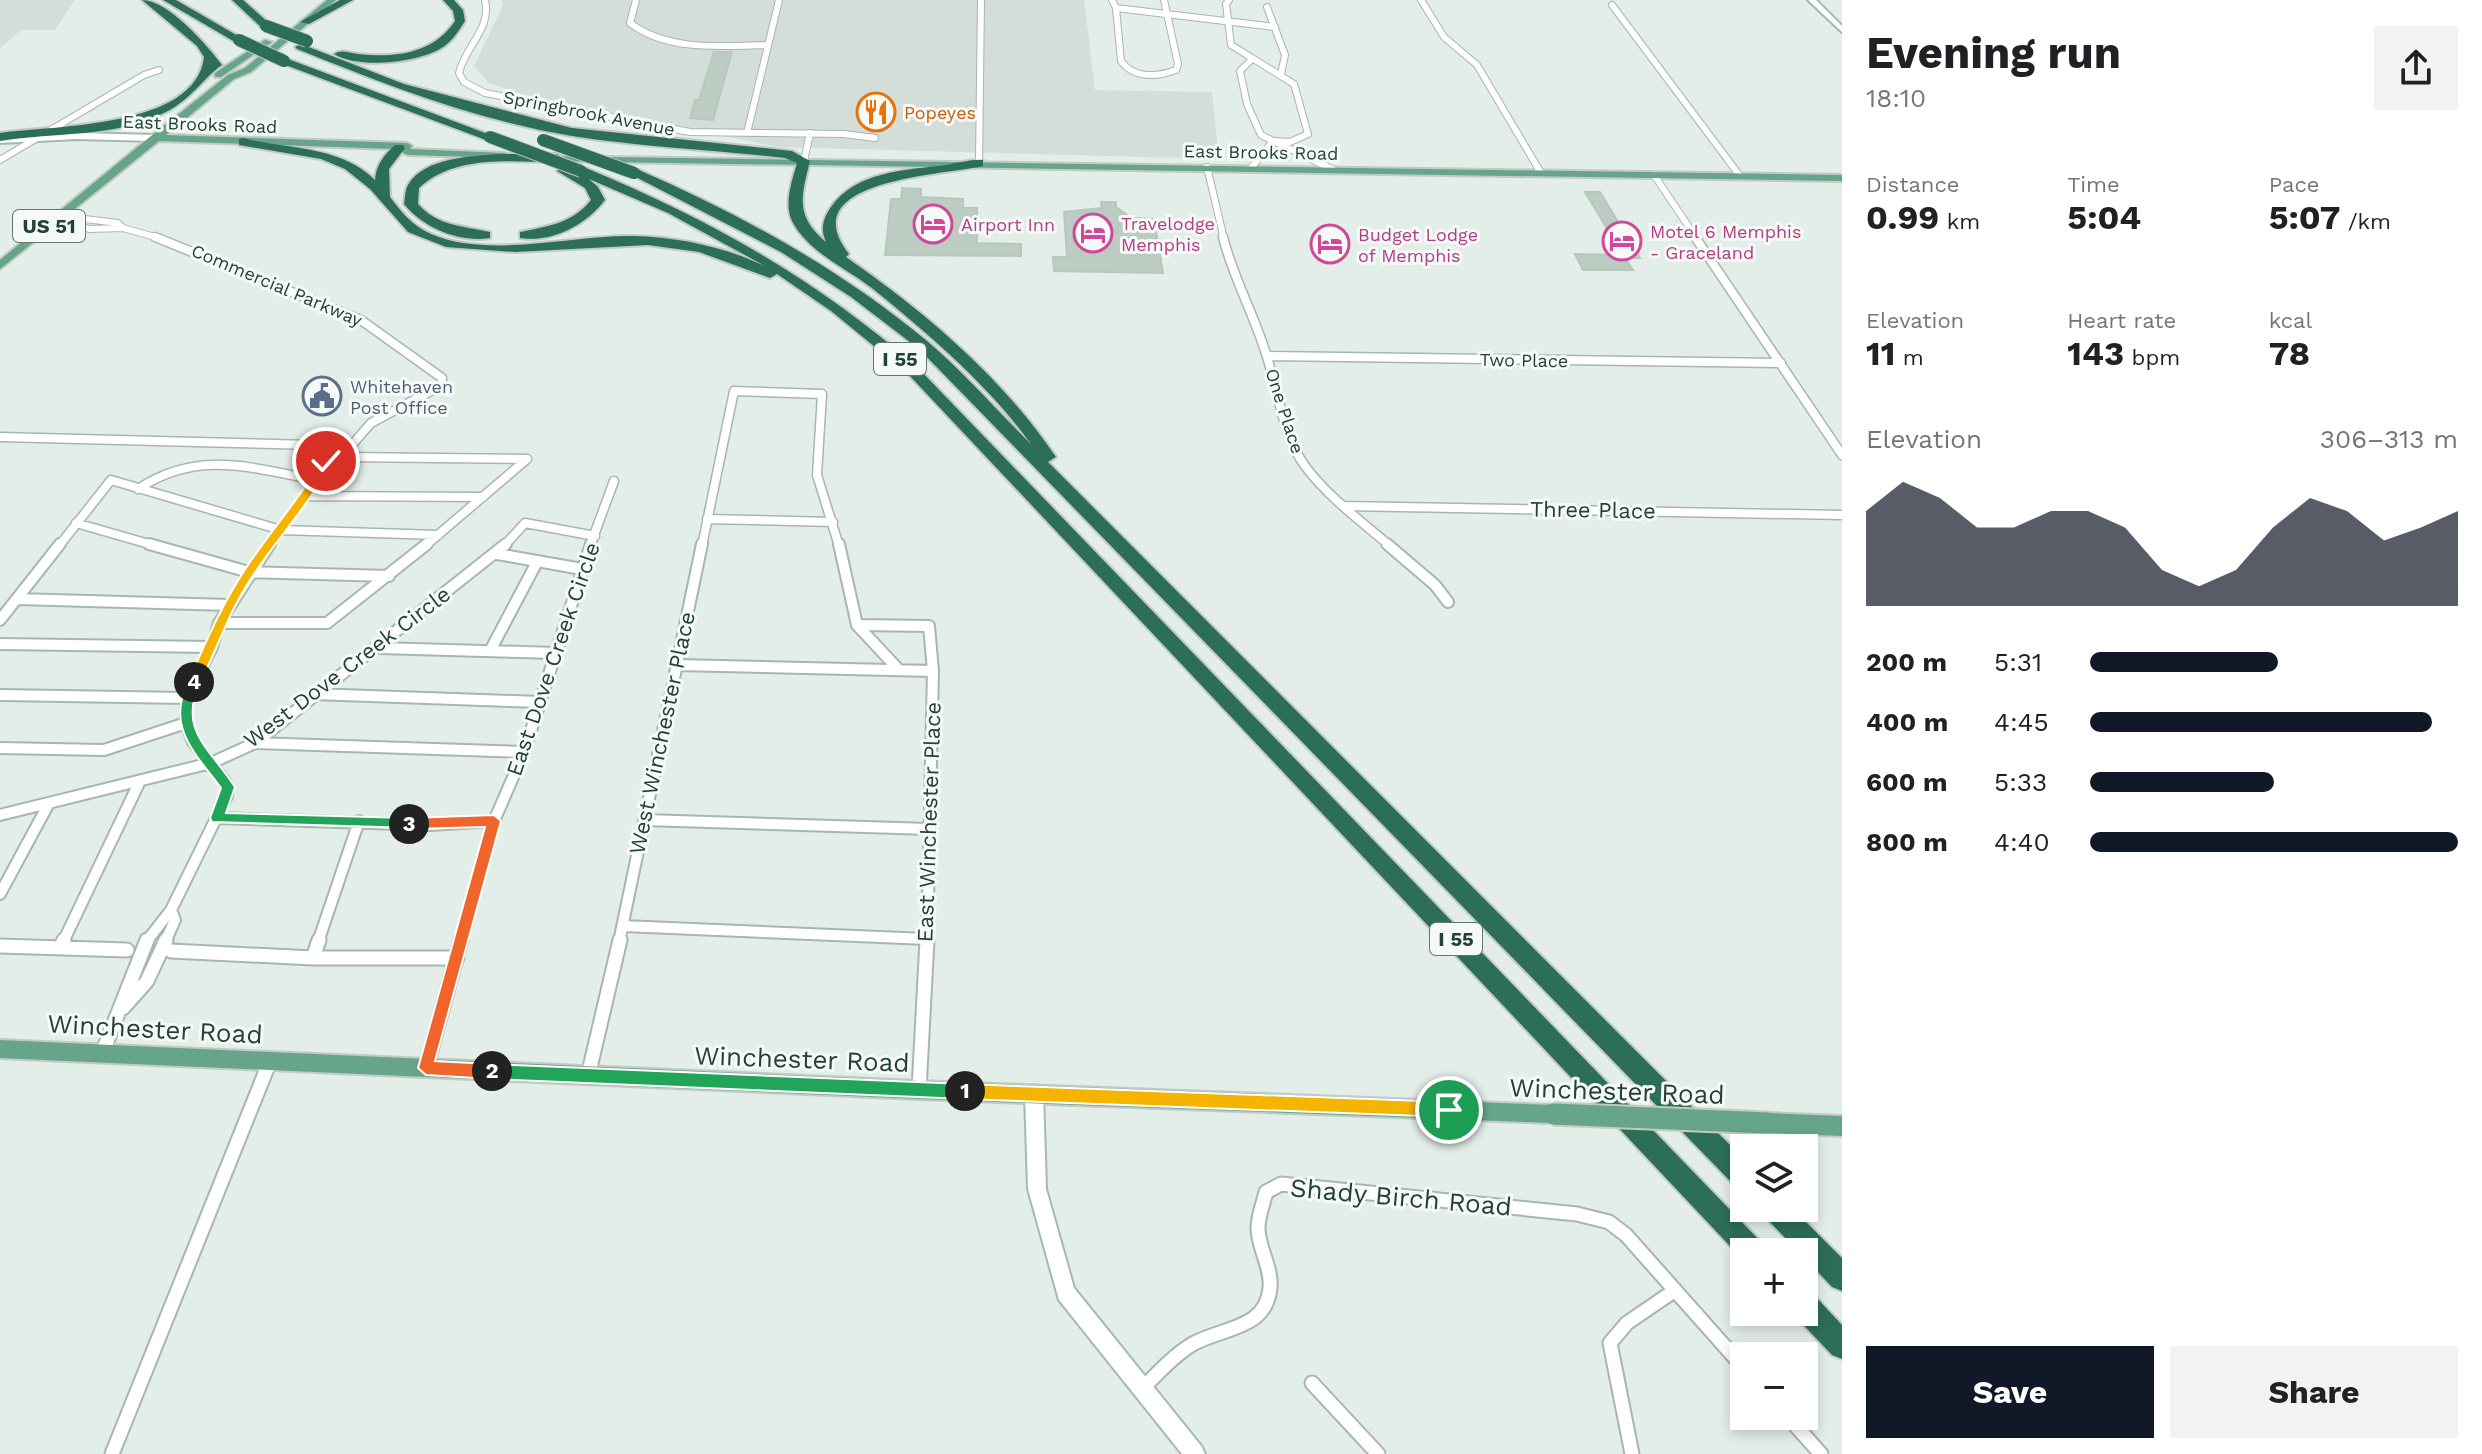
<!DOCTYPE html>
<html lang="en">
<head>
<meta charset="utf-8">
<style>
	body { margin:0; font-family:"Work Sans",sans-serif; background:#f2f2f2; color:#202124; height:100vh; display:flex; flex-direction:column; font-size:30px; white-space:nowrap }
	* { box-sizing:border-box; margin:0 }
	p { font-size:26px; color:#757577 }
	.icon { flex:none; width:44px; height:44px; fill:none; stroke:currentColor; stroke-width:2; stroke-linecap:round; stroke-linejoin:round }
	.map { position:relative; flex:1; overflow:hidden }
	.sheet { display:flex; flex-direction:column; background:#fff; width:640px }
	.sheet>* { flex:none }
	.buttons { position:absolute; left:1730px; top:1134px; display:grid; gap:16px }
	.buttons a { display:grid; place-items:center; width:88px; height:88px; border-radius:0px; background:#fff; box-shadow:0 4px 12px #0003; font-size:40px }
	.pin { position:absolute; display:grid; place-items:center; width:68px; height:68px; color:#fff; margin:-34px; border:4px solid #fff; border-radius:50%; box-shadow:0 2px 8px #0007 }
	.km { position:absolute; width:40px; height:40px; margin:-20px; border-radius:50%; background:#222; color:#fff; font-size:22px; line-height:40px; text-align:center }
	.round { display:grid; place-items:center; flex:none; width:84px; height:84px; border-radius:0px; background:#f2f2f2 }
	.summary { display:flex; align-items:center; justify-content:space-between; height:136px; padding:0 24px }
	h1 { font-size:44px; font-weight:700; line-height:60px }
	.figures { display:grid; grid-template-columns:repeat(3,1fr); gap:12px; height:136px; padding:8px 24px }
	.figures div { display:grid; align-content:center }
	.figures b { font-size:34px; font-weight:700 }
	.figures small { font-size:22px; font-weight:400 }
	.figures p { font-size:22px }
	.chart { height:224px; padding:16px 24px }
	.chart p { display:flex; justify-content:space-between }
	.chart svg { width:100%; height:144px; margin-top:8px; fill:#111827; opacity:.7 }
	.action { display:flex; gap:16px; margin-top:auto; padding:16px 24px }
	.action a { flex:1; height:92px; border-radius:0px; background:#111827; color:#fff; font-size:32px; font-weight:700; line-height:92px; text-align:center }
	.action a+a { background:#f2f2f2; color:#202124 }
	ul { padding:0 24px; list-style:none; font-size:26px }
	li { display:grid; grid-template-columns:128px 96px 1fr; align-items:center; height:60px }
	li i { height:20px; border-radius:10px; background:#111827 }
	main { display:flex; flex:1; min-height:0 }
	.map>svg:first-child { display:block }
</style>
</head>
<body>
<main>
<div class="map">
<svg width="1842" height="1454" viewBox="0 0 1842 1454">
	<rect width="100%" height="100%" fill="#e4eee8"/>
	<!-- built -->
	<path fill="#d2ded7" d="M0 0H75L55 30H21L0 48Z
		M501 0H1084L1095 90 1212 92 1219 159 778 147 522 94 489 83 474 66 503 5Z"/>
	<!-- building -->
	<path fill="#bcccc3" stroke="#b6c8be" stroke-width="2" d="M714 52H732L713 120 690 118 695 100H699Z
		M902 188 921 189V197L963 199V208H977V243L1021 244V256L885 255 891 199H901Z
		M1585 192H1600L1640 258H1625L1633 270H1583L1575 254 1623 255Z
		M1101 202H1116V207L1131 218 1154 219 1163 273 1054 271 1053 257H1067L1064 212 1102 208Z"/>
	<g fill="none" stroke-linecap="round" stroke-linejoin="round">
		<defs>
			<path id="street-far3" d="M485 0C492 29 465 46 459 73L464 82 485 93 690 132 844 134 875 138
				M636 0 630 23C668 52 723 46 768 45
				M1112 0 1116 8 1121 61C1134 79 1157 77 1176 70L1178 64 1164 0
				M1229 0 1226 4 1231 45 1294 84 1308 134 1290 142 1273 141
				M1421 0 1444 37 1477 65 1541 173
				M1612 5 1740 176
				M1267 7 1285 55 1281 74
				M1116 8 1275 27
				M1251 60 1240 71 1247 104 1261 135 1332 169
				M747 133 779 0
				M0 160 144 75 159 70
				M804 161 810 133
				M979 163 981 0
				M1207 167 1224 239
				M1251 168 1273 141
				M1654 175 1697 239
				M77 218 118 223 123 228 89 229 57 219Z
				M123 228 162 239"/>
			<path id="street-far2" d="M1223 237C1233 278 1255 316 1267 357 1278 392 1283 436 1305 466 1328 497 1361 521 1390 546
				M1695 237 1842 455
				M1267 356 1781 363
				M0 437 351 446 371 423 442 385V378L361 320 155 237
				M342 457 527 459
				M138 489C198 449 251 468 317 480
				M306 496 483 497
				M1344 506 1842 515
				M707 519 833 522
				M76 523 156 546
				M59 546 111 480 281 530 438 535
				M268 546 317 480 334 445
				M425 546 527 459
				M504 546 525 523 595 536
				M590 546 614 481
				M702 546 734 391 822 394 817 475 839 546"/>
			<path id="street-far1" d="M149 544 249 572 389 576
				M839 544 857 625 899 670
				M1387 544 1435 585 1448 602
				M497 554 582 569
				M17 599 229 605
				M0 620 60 544
				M219 623H327L427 544
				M857 625 929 626 933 671 927 942
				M0 644 212 647
				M379 648 557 653
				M490 651 537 562
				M677 665 933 671
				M313 694 540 702
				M0 695 186 698
				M255 743 524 752
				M0 748 104 750 186 723
				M0 815 211 763 255 743 506 544
				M217 818 430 825 494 821
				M644 820 929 829
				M0 894 48 805
				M623 926 927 939
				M63 942 139 783
				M146 942 171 910 227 796 228 787 224 780 193 742 186 723V698L212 647 219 623 270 544
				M165 942 175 920 171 910
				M318 942 359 821
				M461 942 494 821 524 752 591 544
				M619 942 702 544"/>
			<path id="street" d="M0 946 127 950
				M60 948 64 940
				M171 951 313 958H457
				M313 958 319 940
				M123 1008 147 981 166 940
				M103 1051 147 940
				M426 1068 461 940
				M588 1076 620 940
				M919 1090 927 940
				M1312 1383 1378 1454
				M1141 1390C1157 1374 1172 1357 1191 1345 1220 1327 1266 1331 1270 1288 1272 1267 1258 1248 1258 1228 1258 1216 1263 1204 1266 1192L1281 1184 1577 1214 1609 1222 1626 1235 1744 1368
				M1787 1416 1821 1454
				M112 1454 270 1061
				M1632 1454 1610 1343 1627 1323 1674 1291"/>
			<path id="secondary" d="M1808 0H1816L1842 26V32Z
				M77 133 154 135 158 138 154 141 77 139 0 143V137Z
				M1034 1085 1040 1087 1043 1093 1046 1189 1074 1288 1202 1447 1205 1454H1182L1059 1300 1028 1189 1025 1093 1028 1087Z"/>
			<path id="primary" d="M327 0H336L251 72 234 79 166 135 407 143 412 146 410 149 505 153 510 156 509 158 408 155 394 149 159 141 0 269V260L151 136 228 75 245 68Z
				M265 40 272 42 221 77H215V73Z
				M540 156 1842 175V181L544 161 539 158Z
				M0 1040 919 1081 1553 1105 1560 1107 1563 1114 1560 1121 1553 1123 919 1099 0 1058Z
				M1768 1113 1842 1116V1136L1768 1133 1761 1130 1758 1123 1761 1116Z"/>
			<path id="highway" d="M142 0C168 0 207 45 222 65 204 77 192 99 166 112 116 138 55 132 0 141V133C52 125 196 129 204 57L197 46Z
				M163 0H176L245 40 235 42Z
				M232 0H243L270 24V28H262Z
				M340 0H353L309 24 300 22Z
				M443 0H454L463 10 465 21C458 32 452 42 440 49 415 63 358 69 334 54 342 49 349 53 358 54 395 58 433 54 455 21L453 11Z
				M301 44 404 84 572 128 792 151 810 161C801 197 795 216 826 242 820 229 823 219 831 207 856 171 906 170 946 165 958 163 972 159 983 160V166C946 175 790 179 849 254L846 257C925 312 1002 377 1056 457L1048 462 1744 1159V1190L1735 1186 919 349 851 297 781 252 628 173 639 170C742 215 840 269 927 341 964 372 996 410 1031 444 989 386 933 338 878 293 851 270 811 255 793 223 783 205 792 181 797 163L785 158C715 150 642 147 572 136 476 120 386 85 297 49L295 47Z
				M280 59H288L496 137 486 140 280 63Z
				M243 138C288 150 339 145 375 180 376 165 384 155 395 145H403L405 148 389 169 390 197C401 212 413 226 431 234 489 259 571 235 633 236 679 237 724 247 765 266L668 213 589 179 598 187 605 200C586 225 552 243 520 238V232C548 226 572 224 591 200L585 188 557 171 563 167 575 172 576 168H586C711 220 816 279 918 368L1762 1243 1766 1252H1744V1261L908 374 831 311 777 274 770 278 699 252 648 245 515 252 446 247 408 232 370 189 345 169 321 159 239 145V139Z
				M501 154H557L563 158 557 162C511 162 455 154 419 188L418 204C437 226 463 226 490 232V238C460 243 423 228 404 204 405 198 405 190 408 185 424 157 473 156 501 154Z
				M1761 1208H1792L1842 1258V1291L1832 1287 1804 1257V1252H1799L1765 1217Z
				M1804 1291 1814 1295 1842 1325V1359L1832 1355 1794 1315 1793 1312H1804Z"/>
		</defs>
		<!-- street-far3 casing -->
		<use href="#street-far3" stroke="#a6b7ae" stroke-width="8"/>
		<!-- street-far2 casing -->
		<use href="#street-far2" stroke="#a6b7ae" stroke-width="11"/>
		<!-- street-far1 casing -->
		<use href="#street-far1" stroke="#a6b7ae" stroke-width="14"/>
		<!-- street casing -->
		<use href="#street" stroke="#a6b7ae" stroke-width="17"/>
		<!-- secondary casing -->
		<use href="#secondary" stroke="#a2bbae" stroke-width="4"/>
		<!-- primary casing -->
		<use href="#primary" stroke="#c1cac6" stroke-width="4"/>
		<!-- highway casing -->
		<use href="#highway" stroke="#c1cac6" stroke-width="4"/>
		<!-- street-far3 -->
		<use href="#street-far3" stroke="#fff" stroke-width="6"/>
		<!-- street-far2 -->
		<use href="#street-far2" stroke="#fff" stroke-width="8"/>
		<!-- street-far1 -->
		<use href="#street-far1" stroke="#fff" stroke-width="10"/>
		<!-- street -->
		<use href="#street" stroke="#fff" stroke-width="13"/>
		<!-- secondary -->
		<use href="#secondary" fill="#fff" fill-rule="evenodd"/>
		<!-- primary -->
		<use href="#primary" fill="#67a58b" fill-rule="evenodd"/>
		<!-- highway -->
		<use href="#highway" fill="#2d6f56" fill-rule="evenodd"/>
		<defs>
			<path id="primary-bridge" d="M1553 1114 1768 1123"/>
			<path id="highway-bridge" d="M266 26 307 41
				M239 40 284 61
				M490 137 581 171
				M543 140 634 173"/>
		</defs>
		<!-- primary-bridge casing -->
		<use href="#primary-bridge" stroke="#c1cac6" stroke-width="25" stroke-linecap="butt"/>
		<!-- highway-bridge casing -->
		<use href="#highway-bridge" stroke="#c1cac6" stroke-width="14" stroke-linecap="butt"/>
		<!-- primary-bridge -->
		<use href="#primary-bridge" stroke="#67a58b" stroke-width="21"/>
		<!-- highway-bridge -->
		<use href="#highway-bridge" stroke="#2d6f56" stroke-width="12"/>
	</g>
	<!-- split-1 -->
	<path fill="#f5b400" stroke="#fff" stroke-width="2" d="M965 1084 1449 1102 1457 1110 1449 1117 965 1099 957 1091Z"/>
	<!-- split-2 -->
	<path fill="#22a559" stroke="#fff" stroke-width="2" d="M492 1064 965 1084 973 1091 965 1099 492 1079 484 1071Z"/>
	<!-- split-3 -->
	<path fill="#f0652b" stroke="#fff" stroke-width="2" d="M494 815 501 821 435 1061 492 1064 500 1071 492 1079 426 1075 418 1068 485 827 409 829 402 824 409 818Z"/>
	<!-- split-4 -->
	<path fill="#22a559" stroke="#fff" stroke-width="2" d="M194 677 201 682C176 730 212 750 235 787L226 813 409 818 414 820V828L212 822 210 818 221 788C194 752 164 725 190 679Z"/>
	<!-- split-5 -->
	<path fill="#f5b400" stroke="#fff" stroke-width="2" d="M326 458 332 461C312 502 279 536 254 574 230 608 218 648 199 685H190L188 682C205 644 221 606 244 571 269 532 300 499 323 459Z"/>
	<!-- icons -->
	<defs>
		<symbol id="restaurant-ring" viewBox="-11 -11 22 22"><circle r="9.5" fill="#f5faf7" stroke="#e8710a" stroke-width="1.5"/><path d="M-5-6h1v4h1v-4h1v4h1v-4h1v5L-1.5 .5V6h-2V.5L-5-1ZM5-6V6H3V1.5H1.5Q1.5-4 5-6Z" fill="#e8710a"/></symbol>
		<symbol id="hotel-ring" viewBox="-11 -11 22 22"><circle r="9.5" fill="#f5faf7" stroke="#d1479c" stroke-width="1.5"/><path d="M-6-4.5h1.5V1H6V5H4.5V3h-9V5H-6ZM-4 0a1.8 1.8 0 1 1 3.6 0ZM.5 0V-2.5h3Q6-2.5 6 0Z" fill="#d1479c"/></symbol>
		<symbol id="civic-ring" viewBox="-11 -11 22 22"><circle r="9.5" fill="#f5faf7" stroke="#5c6f8a" stroke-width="1.5"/><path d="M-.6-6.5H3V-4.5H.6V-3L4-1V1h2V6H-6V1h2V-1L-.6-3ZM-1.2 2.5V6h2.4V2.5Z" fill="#5c6f8a"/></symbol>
	</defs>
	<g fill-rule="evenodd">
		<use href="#restaurant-ring" x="854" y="90" width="44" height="44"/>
		<use href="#hotel-ring" x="911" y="202" width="44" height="44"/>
		<use href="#hotel-ring" x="1071" y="211" width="44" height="44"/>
		<use href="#hotel-ring" x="1600" y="219" width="44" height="44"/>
		<use href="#hotel-ring" x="1308" y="222" width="44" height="44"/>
		<use href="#civic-ring" x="300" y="374" width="44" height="44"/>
	</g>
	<g text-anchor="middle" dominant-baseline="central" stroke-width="6" stroke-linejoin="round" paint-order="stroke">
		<!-- far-food labels -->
		<g font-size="18" fill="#c56008" stroke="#f5faf7" text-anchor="start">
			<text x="904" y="112">Popeyes</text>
		</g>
		<!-- far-street labels -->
		<g font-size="18" fill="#234134" stroke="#f5faf7">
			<text transform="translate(589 113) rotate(11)">Springbrook Avenue</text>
			<text transform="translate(200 124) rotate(2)">East Brooks Road</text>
			<text transform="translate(1261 152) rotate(1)">East Brooks Road</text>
			<text transform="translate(277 285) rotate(23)">Commercial Parkway</text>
			<text transform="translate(1524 360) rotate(1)">Two Place</text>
			<text transform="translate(1285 411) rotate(72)">One Place</text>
		</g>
		<!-- far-hotel labels -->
		<g font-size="18" fill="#b23c85" stroke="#f5faf7" text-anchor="start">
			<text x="1121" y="223">Travelodge<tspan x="1121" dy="21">Memphis</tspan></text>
			<text x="961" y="224">Airport Inn</text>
			<text x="1650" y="231">Motel 6 Memphis<tspan x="1650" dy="21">- Graceland</tspan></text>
			<text x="1358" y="234">Budget Lodge<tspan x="1358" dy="21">of Memphis</tspan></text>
		</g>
		<!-- far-service labels -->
		<g font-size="18" fill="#4e5e75" stroke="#f5faf7" text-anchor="start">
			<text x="350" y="386">Whitehaven<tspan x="350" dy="21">Post Office</tspan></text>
		</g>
		<!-- shield labels -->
		<g fill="#f5faf7" stroke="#62786e" stroke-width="2">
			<rect x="13" y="210" width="72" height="32" rx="6"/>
			<rect x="874" y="343" width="52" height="32" rx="6"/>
			<rect x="1430" y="923" width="52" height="32" rx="6"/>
		</g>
		<g font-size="20" font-weight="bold" fill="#234134">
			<text x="49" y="226">US 51</text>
			<text x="900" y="359">I 55</text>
			<text x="1456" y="939">I 55</text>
		</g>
		<!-- street labels -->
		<g font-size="22" fill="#234134" stroke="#f5faf7">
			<text transform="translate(1593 510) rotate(1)">Three Place</text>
			<text transform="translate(553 659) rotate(-71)">East Dove Creek Circle</text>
			<text transform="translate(347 667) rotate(-37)">West Dove Creek Circle</text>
			<text transform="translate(662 733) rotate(-78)">West Winchester Place</text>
			<text transform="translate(929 822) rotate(-88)">East Winchester Place</text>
		</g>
		<!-- near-street labels -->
		<g font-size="26" fill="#234134" stroke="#f5faf7">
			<text transform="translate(155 1029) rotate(3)">Winchester Road</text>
			<text transform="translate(802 1059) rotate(2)">Winchester Road</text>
			<text transform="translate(1617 1091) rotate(2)">Winchester Road</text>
			<text transform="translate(1401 1197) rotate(5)">Shady Birch Road</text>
		</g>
	</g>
</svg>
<div class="buttons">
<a><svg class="icon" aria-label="layers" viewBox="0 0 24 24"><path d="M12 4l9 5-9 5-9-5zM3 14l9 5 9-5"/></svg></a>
<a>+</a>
<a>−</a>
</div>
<div class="pin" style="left:1449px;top:1110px;background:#1e9e55"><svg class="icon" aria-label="arrive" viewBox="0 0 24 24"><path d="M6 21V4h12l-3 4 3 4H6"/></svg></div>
<div class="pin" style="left:326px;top:461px;background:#d93025"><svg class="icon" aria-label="check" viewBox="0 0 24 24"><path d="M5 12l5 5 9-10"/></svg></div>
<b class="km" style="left:965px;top:1091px">1</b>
<b class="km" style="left:492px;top:1071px">2</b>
<b class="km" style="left:409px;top:824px">3</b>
<b class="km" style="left:194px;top:682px">4</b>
</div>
<section class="sheet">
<div class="summary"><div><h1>Evening run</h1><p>18:10</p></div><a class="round"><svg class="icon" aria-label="share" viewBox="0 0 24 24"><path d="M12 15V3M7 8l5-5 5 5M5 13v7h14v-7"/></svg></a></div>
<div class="figures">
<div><p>Distance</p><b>0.99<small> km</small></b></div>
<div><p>Time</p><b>5:04</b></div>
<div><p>Pace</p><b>5:07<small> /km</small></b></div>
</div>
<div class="figures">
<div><p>Elevation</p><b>11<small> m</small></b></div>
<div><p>Heart rate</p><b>143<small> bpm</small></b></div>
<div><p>kcal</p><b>78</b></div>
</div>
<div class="chart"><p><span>Elevation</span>306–313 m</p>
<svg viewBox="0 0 160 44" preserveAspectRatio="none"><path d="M0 44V15L10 6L20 11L30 20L40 20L50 15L60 15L70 20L80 33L90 38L100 33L110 20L120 11L130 15L140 24L150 20L160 15V44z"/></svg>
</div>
<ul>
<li><b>200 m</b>5:31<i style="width:51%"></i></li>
<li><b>400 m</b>4:45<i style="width:93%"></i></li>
<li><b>600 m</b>5:33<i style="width:50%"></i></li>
<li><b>800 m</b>4:40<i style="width:100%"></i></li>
</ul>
<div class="action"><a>Save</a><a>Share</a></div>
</section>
</main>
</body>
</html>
